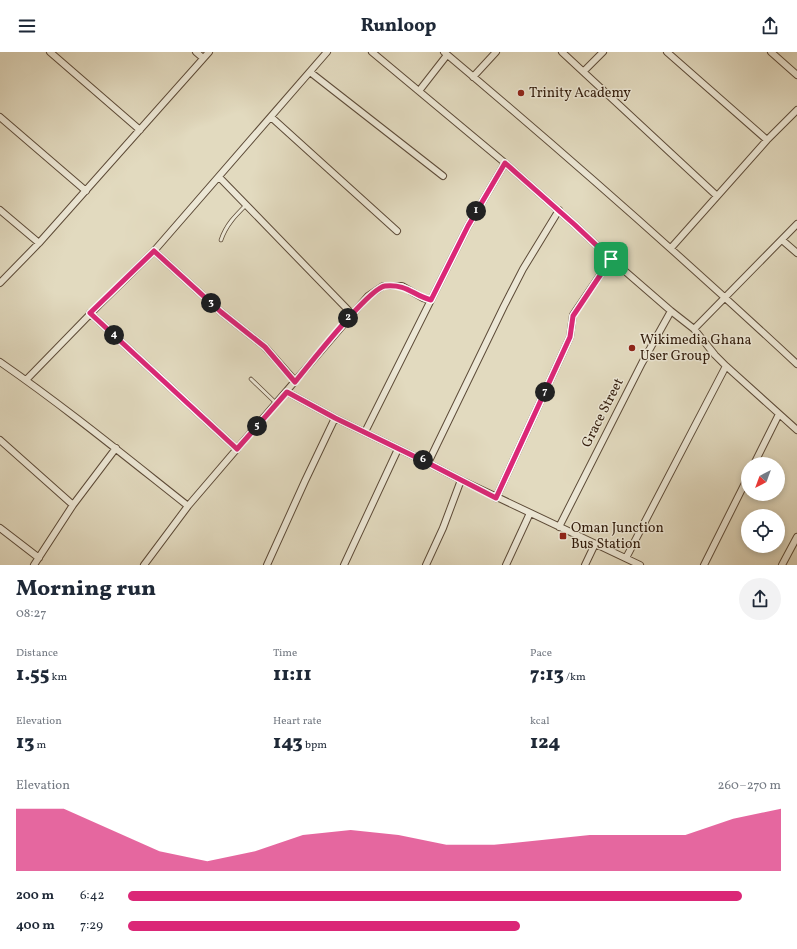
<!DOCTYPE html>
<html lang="en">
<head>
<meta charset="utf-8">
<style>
	body { margin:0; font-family:Vollkorn,serif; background:#f2f2f3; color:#1f2937; height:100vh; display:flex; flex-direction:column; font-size:15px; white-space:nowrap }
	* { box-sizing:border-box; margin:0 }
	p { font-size:13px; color:#747a83 }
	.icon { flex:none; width:22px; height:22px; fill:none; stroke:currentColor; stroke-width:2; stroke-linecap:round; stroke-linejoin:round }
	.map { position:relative; height:513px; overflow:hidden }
	.drawer { display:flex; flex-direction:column; background:#fff; flex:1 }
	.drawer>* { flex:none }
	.needle { width:26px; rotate:221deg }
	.fabs { position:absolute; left:741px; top:405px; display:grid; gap:8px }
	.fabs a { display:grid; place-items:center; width:44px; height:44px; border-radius:50%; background:#fff; box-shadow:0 2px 6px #0003; font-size:20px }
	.pin { position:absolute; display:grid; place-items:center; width:34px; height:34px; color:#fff; margin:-17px; border-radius:8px; box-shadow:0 2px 6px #0006 }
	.km { position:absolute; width:20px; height:20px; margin:-10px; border-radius:50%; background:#222; color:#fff; font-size:11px; line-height:20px; text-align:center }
	.round { display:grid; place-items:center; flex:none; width:42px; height:42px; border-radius:21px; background:#f2f2f3 }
	.summary { display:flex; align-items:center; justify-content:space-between; height:68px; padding:0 16px }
	h1 { font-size:22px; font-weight:800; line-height:30px }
	.stats { display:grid; grid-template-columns:repeat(3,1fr); gap:6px; height:68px; padding:4px 16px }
	.stats div { display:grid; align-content:center }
	.stats b { font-size:20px; font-weight:800 }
	.stats small { font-size:11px; font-weight:400 }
	.stats p { font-size:11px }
	.chart { height:112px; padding:8px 16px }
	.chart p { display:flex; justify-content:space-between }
	.chart svg { width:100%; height:72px; margin-top:4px; fill:#db2777; opacity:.7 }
	ul { padding:0 16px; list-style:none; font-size:13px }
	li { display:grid; grid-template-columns:64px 48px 1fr; align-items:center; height:30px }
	li i { height:10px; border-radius:5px; background:#db2777 }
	header { display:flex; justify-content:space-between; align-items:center; height:52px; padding:0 16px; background:#fff; font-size:18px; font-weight:800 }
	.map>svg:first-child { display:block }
</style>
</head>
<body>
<header><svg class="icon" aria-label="menu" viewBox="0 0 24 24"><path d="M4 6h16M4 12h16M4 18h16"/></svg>Runloop<svg class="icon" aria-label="share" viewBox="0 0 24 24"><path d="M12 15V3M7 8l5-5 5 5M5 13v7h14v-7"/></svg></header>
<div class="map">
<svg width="797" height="513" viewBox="0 0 797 513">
	<rect width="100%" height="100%" fill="#e2dabf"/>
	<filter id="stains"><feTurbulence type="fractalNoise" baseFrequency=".005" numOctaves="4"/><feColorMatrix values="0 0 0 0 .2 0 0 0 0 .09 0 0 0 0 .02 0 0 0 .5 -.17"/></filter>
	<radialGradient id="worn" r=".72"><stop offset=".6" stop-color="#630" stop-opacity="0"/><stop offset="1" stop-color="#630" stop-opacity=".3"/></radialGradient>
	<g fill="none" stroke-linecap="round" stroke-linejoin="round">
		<defs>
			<path id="lane" d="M221 188C226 173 235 164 246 153
				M251 327 277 352"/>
			<path id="street" d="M50 0 140 78
				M196 0 203 6
				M372 0 505 111 575 173 611 207 671 259 694 277 715 303 726 314 797 378
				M444 0C564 101 682 205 797 312
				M562 0 717 144
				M667 0 767 88
				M771 0 797 23
				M584 19 603 0
				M310 20 443 124
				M473 25 496 0
				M419 39 447 3
				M0 65 86 139
				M271 65 397 179
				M219 125 352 262
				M0 158 39 191
				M782 188 797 201
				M671 196 767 88 797 58
				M154 199 221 260 265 295 295 329
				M0 231 39 191 209 0
				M90 261 237 397
				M694 277 797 172
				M0 310C65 355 126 405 188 454
				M26 328 99 253 154 199 327 0
				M287 340 335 366 428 411 461 428 640 513
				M365 380 468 174 505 111
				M0 388 73 453
				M428 411 504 254 523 217 559 158
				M754 412 779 362
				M496 446 570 285 573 263 611 207
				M559 475 642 311 671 259
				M0 476 39 506
				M626 506 726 314
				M34 513 73 453 116 396
				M144 513 188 454 368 244 383 234H402L423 246 431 248
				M267 513 305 429 335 366
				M344 513 398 397
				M426 513 443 476 461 428
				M506 513 530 461
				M585 513 595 492
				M704 513 748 425
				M782 513 797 485"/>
		</defs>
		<!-- lane casing -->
		<use href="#lane" stroke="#5d4b38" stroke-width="4.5"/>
		<!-- street casing -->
		<use href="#street" stroke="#5d4b38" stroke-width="8"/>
		<!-- lane -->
		<use href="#lane" stroke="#ece7d5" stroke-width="3"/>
		<!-- street -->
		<use href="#street" stroke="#ece7d5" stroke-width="6"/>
	</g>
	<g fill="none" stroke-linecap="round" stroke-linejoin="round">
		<defs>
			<path id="route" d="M505 111 575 173 611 207 573 264 570 285 496 446 428 411 335 366 287 340 237 397 90 261 154 199 221 260 265 295 295 330C309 313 369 236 385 234 408 232 412 243 431 248L468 174Z"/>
		</defs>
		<!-- route casing -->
		<use href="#route" stroke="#fff" stroke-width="8"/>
		<!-- route -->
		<use href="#route" stroke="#db2777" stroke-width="5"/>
	</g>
	<!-- markers -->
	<g fill="#8f2418" stroke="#ece7d5" stroke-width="1.5">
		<circle cx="521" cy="41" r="4"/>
		<circle cx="632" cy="296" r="4"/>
		<rect x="559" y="480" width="8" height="8" rx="2"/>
	</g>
	<g text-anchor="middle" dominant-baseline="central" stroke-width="3" stroke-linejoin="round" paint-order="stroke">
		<!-- poi labels -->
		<g font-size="14" fill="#311b0b" stroke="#ece7d5" text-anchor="start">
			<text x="529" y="41">Trinity Academy</text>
			<text x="640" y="288">Wikimedia Ghana<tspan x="640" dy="16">User Group</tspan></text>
			<text x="571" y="476">Oman Junction<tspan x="571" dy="16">Bus Station</tspan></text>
		</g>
		<!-- street labels -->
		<g font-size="14" fill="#311b0b" stroke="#ece7d5">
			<text transform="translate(603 361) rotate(-63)">Grace Street</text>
		</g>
	</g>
	<rect width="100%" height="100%" filter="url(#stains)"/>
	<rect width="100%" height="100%" fill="url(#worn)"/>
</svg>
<div class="fabs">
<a><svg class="needle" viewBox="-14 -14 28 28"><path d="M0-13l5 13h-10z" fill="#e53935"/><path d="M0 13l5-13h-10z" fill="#747a83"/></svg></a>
<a><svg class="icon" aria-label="locate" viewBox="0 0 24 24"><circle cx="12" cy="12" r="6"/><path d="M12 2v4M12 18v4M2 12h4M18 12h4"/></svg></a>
</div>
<div class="pin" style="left:611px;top:207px;background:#1e9e55"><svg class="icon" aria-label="arrive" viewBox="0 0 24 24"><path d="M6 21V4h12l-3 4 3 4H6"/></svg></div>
<b class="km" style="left:476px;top:159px">1</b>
<b class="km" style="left:348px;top:266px">2</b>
<b class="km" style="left:211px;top:251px">3</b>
<b class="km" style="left:114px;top:283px">4</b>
<b class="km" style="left:257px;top:374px">5</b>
<b class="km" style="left:423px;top:408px">6</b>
<b class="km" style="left:545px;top:340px">7</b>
</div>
<section class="drawer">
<div class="summary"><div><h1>Morning run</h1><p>08:27</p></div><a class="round"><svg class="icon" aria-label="share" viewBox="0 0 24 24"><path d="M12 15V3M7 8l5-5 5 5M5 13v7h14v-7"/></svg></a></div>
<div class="stats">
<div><p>Distance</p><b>1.55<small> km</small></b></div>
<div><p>Time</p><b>11:11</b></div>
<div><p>Pace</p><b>7:13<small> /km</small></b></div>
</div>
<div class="stats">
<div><p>Elevation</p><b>13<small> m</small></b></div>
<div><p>Heart rate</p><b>143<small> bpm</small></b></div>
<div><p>kcal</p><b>124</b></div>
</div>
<div class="chart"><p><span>Elevation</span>260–270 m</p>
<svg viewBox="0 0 160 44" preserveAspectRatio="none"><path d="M0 44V6L10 6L20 19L30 32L40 38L50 32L60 22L70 19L80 22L90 28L100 28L110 25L120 22L130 22L140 22L150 12L160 6V44z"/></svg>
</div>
<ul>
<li><b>200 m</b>6:42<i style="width:94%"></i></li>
<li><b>400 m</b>7:29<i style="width:60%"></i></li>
</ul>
</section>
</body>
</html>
